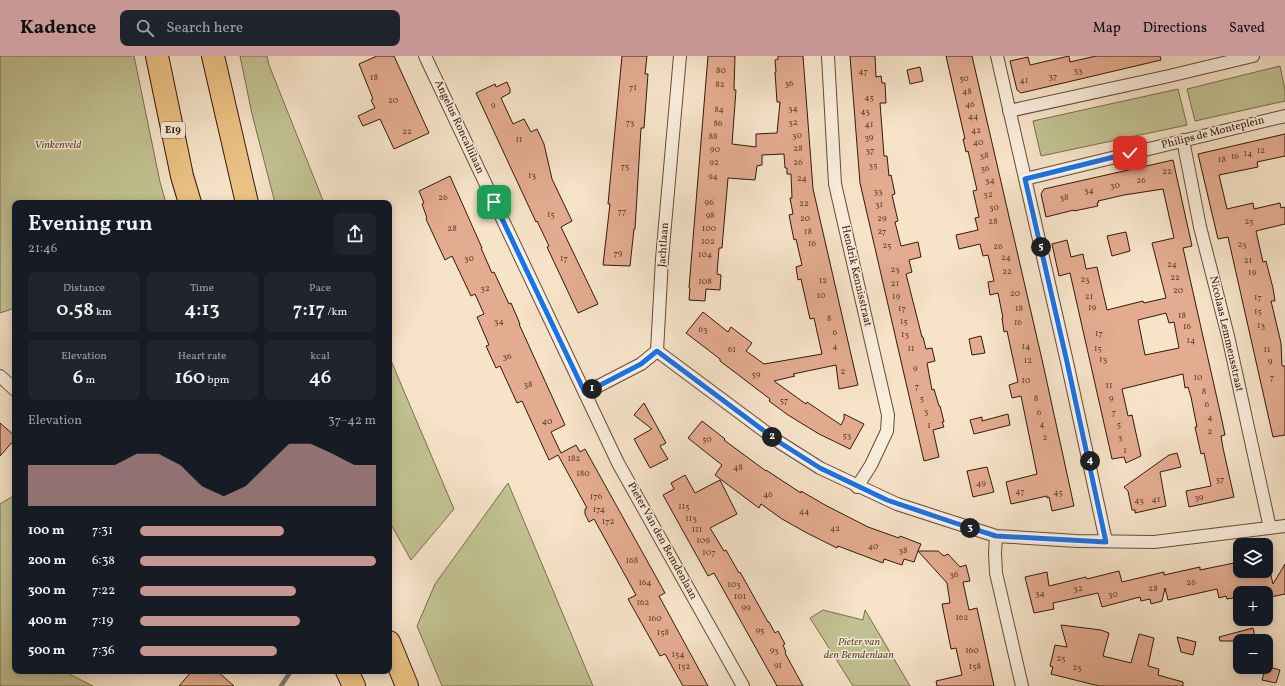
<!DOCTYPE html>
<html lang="en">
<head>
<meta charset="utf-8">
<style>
	body { margin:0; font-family:Vollkorn,serif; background:#20242c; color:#f1f3f6; height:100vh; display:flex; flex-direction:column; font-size:15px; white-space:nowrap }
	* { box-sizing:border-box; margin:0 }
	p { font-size:13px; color:#9ea1a6 }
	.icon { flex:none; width:22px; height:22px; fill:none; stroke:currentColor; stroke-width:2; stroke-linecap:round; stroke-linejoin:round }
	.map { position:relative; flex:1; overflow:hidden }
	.drawer { position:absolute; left:12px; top:144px; width:380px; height:474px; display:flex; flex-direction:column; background:#171b24; border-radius:8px; box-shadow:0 2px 10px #0003 }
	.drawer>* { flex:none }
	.buttons { position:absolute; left:1233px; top:482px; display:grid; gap:8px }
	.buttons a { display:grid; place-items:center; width:40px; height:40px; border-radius:8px; background:#171b24; box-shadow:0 2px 10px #0003; font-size:20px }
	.pin { position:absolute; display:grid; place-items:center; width:34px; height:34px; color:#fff; margin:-17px; border-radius:8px; box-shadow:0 2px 6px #0006 }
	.km { position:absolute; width:20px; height:20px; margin:-10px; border-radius:50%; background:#222; color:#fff; font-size:11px; line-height:20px; text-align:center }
	.round { display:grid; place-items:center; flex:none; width:42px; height:42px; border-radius:8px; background:#20242c }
	.head { display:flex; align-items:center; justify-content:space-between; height:68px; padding:0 16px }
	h1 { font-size:22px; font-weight:600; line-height:30px }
	.stats { display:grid; grid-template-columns:repeat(3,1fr); gap:6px; height:68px; padding:4px 16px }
	.stats div { display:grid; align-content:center; border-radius:8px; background:#20242c; text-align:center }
	.stats b { font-size:20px; font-weight:600 }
	.stats small { font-size:11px; font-weight:400 }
	.stats p { font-size:11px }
	.chart { height:112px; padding:8px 16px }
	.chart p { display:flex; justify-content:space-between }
	.chart svg { width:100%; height:72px; margin-top:4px; fill:#c59692; opacity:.7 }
	ul { padding:0 16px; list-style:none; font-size:13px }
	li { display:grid; grid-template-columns:64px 48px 1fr; align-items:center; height:30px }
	li i { height:10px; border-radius:5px; background:#c59692 }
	header { display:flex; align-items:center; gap:24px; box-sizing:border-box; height:56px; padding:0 20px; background:#c59692; color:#111 }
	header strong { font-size:19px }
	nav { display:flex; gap:22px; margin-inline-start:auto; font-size:14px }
	.search { width:280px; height:36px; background:#20242c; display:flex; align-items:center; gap:10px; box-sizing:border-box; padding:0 14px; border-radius:8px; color:#9ea1a6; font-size:15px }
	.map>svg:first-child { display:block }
</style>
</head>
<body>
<header>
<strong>Kadence</strong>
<div class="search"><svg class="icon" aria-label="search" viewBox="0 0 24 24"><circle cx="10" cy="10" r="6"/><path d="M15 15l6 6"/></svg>Search here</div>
<nav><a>Map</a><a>Directions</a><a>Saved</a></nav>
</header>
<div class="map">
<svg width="1285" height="630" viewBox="0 0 1285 630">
	<rect width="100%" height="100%" fill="#f6e3c8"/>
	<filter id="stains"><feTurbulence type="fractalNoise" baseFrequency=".005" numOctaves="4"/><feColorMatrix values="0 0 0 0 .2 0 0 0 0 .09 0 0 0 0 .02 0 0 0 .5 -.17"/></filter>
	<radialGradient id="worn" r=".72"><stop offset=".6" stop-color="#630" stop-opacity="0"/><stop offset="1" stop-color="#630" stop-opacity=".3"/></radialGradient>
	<!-- green -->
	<path fill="#c2c292" stroke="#7b6e4e" d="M0 0H134L160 126 166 147H15V252L0 257Z
		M240 0H267L269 9 324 147H275L252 58Z
		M1280 10 1285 34V45L1195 65 1187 33Z
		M1178 33 1187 69 1041 100 1033 65Z
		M389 300 454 453 411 504 389 465Z
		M508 427 593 630H442L417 570 435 528Z
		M15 439V615H68L71 619 93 630H0V448Z
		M823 554 863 564 865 554 910 630H853L810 562Z"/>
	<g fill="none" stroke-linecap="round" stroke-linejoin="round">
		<!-- stream -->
		<path stroke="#737c70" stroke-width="4.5" d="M281 630 291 615"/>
	</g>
	<!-- building -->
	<path fill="#e3ab90" stroke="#34190b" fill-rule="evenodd" d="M377 0H394L429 77 394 93 380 63 363 70 358 60 375 52 371 44 373 43 359 8Z
		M622 0H647L645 18H648L644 72H641L635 173H634L630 210 603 209 610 148H608Z
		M708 0H735L734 34H736L732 88 756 91V78L777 77 780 46H777L775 16H776L775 4 778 3V0H803L813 133 858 329 839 333 836 309 793 318 795 320 774 325 806 348 807 346 841 369 844 363V358L864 368 850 393 819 378 788 359 769 345 770 343 720 305V303L686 277 703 256 728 276 731 271 752 287 746 295 764 308 822 298 814 262 810 263 801 223 798 224 796 211 802 209 796 183 794 184 789 159 793 158 790 142H792L791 118H787V112H785L784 98 762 99V109L757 110 755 124 728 122 723 180 722 192H719L717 218 721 219 720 234 706 233 705 245 689 244 690 232H689Z
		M850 0H875L876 21 881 20 882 27H885L886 47H880L882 73 884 100H887L889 120 891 119 895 138 892 139 898 165 895 166 901 190 918 186 921 201 909 204 912 216 906 218 922 281H923L926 293 932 292 935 305 927 307 932 334 934 333 939 350H940L944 366H942L944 371 933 374 939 401 924 405 860 127Z
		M946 0H972L1043 308 1074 450 1052 455 1049 441 1047 442V440L1011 448 1006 426 1037 418 1021 340 1012 342 1009 329 1018 326 1007 275 1004 276 1002 262H1003L998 237 990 239 988 226 994 225 988 199 983 200 980 188 959 193 956 179 978 174 975 162 979 161 973 135 977 134 968 95 966 96 963 83H965Z
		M1069 0 1070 6 1096 0H1160L1161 4 1021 37 1017 34 1010 5 1028 1 1030 9Z
		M920 11 923 25 910 28 907 14Z
		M507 26 510 33V37L501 42 513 68 524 63 531 76 537 73 544 88 552 123 572 165 561 171 598 248 578 257 547 191 549 190 537 165 536 166 476 37 495 28 496 31Z
		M1285 78V100L1257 106 1258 111 1219 119 1227 153 1253 147 1254 153 1280 147 1281 152 1285 151V168L1256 175 1263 206 1266 205 1273 232 1275 245H1271L1281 287 1282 310H1285V379L1273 381 1228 181 1218 183 1198 98Z
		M1173 104 1192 190 1183 192 1221 360 1225 379 1221 380 1223 392 1234 441 1189 451 1186 435 1211 430 1204 397 1201 398 1195 371H1197L1191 341 1188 331 1185 332 1183 318 1122 333 1128 360 1132 359 1141 400 1126 407 1124 401 1112 403 1070 217 1059 220 1052 188 1067 184 1071 201 1083 198 1086 213 1097 211 1107 254 1143 245 1144 247 1166 242 1152 187 1174 182 1163 133 1124 139 1098 145 1099 146 1097 147 1098 150 1074 155V154L1046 161 1041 138 1044 133ZM1166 257 1169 267 1174 266 1179 292 1145 299 1138 264Z
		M450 120 482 192H481L492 217 494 216 509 248 511 247 520 268H519L565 369 551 376 561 397 576 389 580 396 585 393 665 537 659 540 708 630H683L665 598 660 600 628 543 636 539 594 463 589 466 585 458V453L587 452 558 399 549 404 522 345 517 347 500 310 496 312 486 290 489 289 477 261 484 258 475 238 471 240 452 200 445 204 426 163 427 162 422 148 424 147 419 135Z
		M1126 176 1130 195 1112 200 1107 180Z
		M981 280 985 297 972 299 969 283Z
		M644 347 666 387 660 390 668 403 650 412 634 383 652 373 634 359Z
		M1008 358 1010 369 974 378 970 364 982 361V365Z
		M702 365 725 383 724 384 766 415V414L801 437V435L825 449 868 471 899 482 900 480 921 488 918 495H938L944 500 948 498 960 511 966 509 970 525 963 526 969 554 977 552 994 630H937L936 625 962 619 956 592 951 593 942 548 950 547 947 527 918 495 914 506 904 503 902 509 884 503 883 507 838 490 837 492 807 477 782 463 761 448 759 452 715 419 722 409 688 382Z
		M0 367 15 380V383L0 400Z
		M1177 397 1181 411 1160 416 1166 450 1135 457V454H1132L1128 435 1124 431 1169 399Z
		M987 411 994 436 973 441 967 415Z
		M685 419 695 437 720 424 737 458 710 472 724 495 726 494 739 517 740 516 768 566H769L775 577 778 575 785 588 783 589 786 596 785 597 803 630H777L714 517 708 520 663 439 674 433 671 427Z
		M1234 507 1235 515H1270L1273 528 1285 508V538L1266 542 1267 537H1238L1239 541 1227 543 1226 540 1219 542 1217 533 1168 544 1165 532 1162 545 1151 548 1150 543 1141 545 1140 541 1102 551 1098 537 1053 547 1054 553 1034 557 1025 521 1047 516 1049 530 1086 521 1087 523 1119 515 1122 526 1164 516V519L1200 511V514Z
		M1061 569 1101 574 1109 577 1103 600 1131 607 1139 578 1154 582 1148 610 1159 613 1158 619 1183 626V630H1099L1051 618 1053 611 1050 610 1055 589 1067 591Z
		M1253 572 1256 585H1220L1219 581Z
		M1177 581 1196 586 1193 599 1181 596Z
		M1266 610 1280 614 1276 627 1262 624Z
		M192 615H217L234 630H179Z"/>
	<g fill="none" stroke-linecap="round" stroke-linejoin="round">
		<defs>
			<path id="street" d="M425 0 618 407 743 630
				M828 0 835 128 888 359 887 375 871 409 857 431
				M997 0 1067 306 1106 485
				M1009 55 1169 20 1253 0
				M1183 84 1200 171 1228 280 1270 472
				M1025 123 1285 60
				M657 295 779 386 820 412 897 448 996 480 1077 485 1154 486 1285 470
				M0 320 15 334
				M585 337 641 308 657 295 662 203 680 0
				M996 480 995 497 996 517 1022 630"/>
			<path id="highway" d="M157 0 182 120 190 147
				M213 0 247 147
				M389 586 407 630
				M347 615 354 630"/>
		</defs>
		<!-- street casing -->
		<use href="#street" stroke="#644c3a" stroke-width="14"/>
		<!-- highway casing -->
		<use href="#highway" stroke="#34190b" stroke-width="24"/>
		<!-- street -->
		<use href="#street" stroke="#f9eddb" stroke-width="12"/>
		<!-- highway -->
		<use href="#highway" stroke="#ebc284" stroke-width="22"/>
	</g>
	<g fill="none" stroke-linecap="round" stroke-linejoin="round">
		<defs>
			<path id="route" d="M494 146 585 337 641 308 657 295 779 386 820 412 887 444 955 467 996 480 1106 486 1067 306 1025 123 1130 97"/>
		</defs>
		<!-- route casing -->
		<use href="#route" stroke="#fff" stroke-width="8"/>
		<!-- route -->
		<use href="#route" stroke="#1a73e8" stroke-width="5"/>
	</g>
	<g text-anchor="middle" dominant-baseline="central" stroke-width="3" stroke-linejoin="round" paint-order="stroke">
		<!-- number labels -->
		<g font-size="9" fill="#603e2c">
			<text x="721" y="14">80</text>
			<text x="1078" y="14">33</text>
			<text x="863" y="15">47</text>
			<text x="1053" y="20">37</text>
			<text x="374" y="21">18</text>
			<text x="964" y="22">50</text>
			<text x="1024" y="24">41</text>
			<text x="789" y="27">36</text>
			<text x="720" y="28">82</text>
			<text x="633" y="31">71</text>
			<text x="967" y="35">48</text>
			<text x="869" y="41">45</text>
			<text x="393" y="44">20</text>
			<text x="970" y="48">46</text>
			<text x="493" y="49">9</text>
			<text x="793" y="52">34</text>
			<text x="719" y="53">84</text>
			<text x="865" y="55">43</text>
			<text x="973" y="60">44</text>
			<text x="630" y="66">73</text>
			<text x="793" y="66">32</text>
			<text x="718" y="67">86</text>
			<text x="869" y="68">41</text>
			<text x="976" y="74">42</text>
			<text x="407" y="75">22</text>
			<text x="797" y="79">30</text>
			<text x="713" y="80">88</text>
			<text x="869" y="81">39</text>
			<text x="519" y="83">11</text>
			<text x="978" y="86">40</text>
			<text x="798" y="92">28</text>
			<text x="715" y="93">90</text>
			<text x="870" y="94">37</text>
			<text x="1261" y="94">12</text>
			<text x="1248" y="97">14</text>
			<text x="984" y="99">38</text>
			<text x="1235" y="100">16</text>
			<text x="1222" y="103">18</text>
			<text x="714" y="106">92</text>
			<text x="798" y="106">26</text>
			<text x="873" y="109">35</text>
			<text x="625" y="110">75</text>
			<text x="985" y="112">36</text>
			<text x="1167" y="115">22</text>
			<text x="532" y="119">13</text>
			<text x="713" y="120">94</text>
			<text x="802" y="122">24</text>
			<text x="990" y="124">34</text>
			<text x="1141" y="124">26</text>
			<text x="1115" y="129">30</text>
			<text x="1089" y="134">34</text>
			<text x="878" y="135">33</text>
			<text x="988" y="138">32</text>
			<text x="443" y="141">26</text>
			<text x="1064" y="141">38</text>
			<text x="709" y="146">96</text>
			<text x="804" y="147">22</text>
			<text x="879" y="148">31</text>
			<text x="994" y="151">30</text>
			<text x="622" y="155">77</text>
			<text x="551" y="158">15</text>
			<text x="710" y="159">98</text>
			<text x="805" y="162">20</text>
			<text x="882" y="162">29</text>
			<text x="993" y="165">28</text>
			<text x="1249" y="165">25</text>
			<text x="452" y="172">28</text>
			<text x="709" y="172">100</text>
			<text x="808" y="175">18</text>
			<text x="882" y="175">27</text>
			<text x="708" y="185">102</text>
			<text x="812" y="187">16</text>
			<text x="1242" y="188">23</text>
			<text x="887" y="189">25</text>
			<text x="998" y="190">26</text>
			<text x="618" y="197">79</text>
			<text x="705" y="198">104</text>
			<text x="1006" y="201">24</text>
			<text x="469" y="202">30</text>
			<text x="564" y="202">17</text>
			<text x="1248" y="204">21</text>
			<text x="1172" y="208">24</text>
			<text x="895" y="213">23</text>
			<text x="1007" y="215">22</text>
			<text x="1252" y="216">19</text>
			<text x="1175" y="221">22</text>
			<text x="1085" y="223">23</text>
			<text x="823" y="224">12</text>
			<text x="705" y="225">108</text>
			<text x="895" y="227">21</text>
			<text x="485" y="232">32</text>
			<text x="1178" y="234">20</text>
			<text x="1015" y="237">20</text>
			<text x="821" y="239">10</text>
			<text x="896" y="240">19</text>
			<text x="1089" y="240">21</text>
			<text x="1258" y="241">17</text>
			<text x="1092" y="251">19</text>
			<text x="902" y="252">17</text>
			<text x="1019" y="252">18</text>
			<text x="1258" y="255">15</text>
			<text x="1182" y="259">18</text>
			<text x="829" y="262">8</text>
			<text x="499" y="265">34</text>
			<text x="904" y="265">15</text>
			<text x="1018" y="266">16</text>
			<text x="1261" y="269">13</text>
			<text x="1187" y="270">16</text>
			<text x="703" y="273">63</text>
			<text x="835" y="276">6</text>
			<text x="1099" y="277">17</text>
			<text x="905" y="278">13</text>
			<text x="1191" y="284">14</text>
			<text x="835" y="290">4</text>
			<text x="1026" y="290">14</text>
			<text x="911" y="292">11</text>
			<text x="1098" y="292">15</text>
			<text x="732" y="293">61</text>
			<text x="1267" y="293">11</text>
			<text x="507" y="300">36</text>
			<text x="1103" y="303">13</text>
			<text x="1028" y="304">12</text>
			<text x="1270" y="305">9</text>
			<text x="915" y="312">9</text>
			<text x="843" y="315">2</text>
			<text x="756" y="318">59</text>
			<text x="1198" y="321">10</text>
			<text x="1272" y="321">7</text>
			<text x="1026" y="324">10</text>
			<text x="528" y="328">38</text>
			<text x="1109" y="329">11</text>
			<text x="917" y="330">7</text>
			<text x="1204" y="335">8</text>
			<text x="922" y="342">5</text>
			<text x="1036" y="342">8</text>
			<text x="1111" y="342">9</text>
			<text x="784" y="344">57</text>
			<text x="1207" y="348">6</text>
			<text x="926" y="355">3</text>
			<text x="1039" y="356">6</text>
			<text x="1114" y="356">7</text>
			<text x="1210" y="361">4</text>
			<text x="547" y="365">40</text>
			<text x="1042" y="368">4</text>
			<text x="1119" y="368">5</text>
			<text x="929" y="369">1</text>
			<text x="1210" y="375">2</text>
			<text x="847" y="379">53</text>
			<text x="1045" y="381">2</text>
			<text x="1120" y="381">3</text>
			<text x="707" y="383">50</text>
			<text x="1125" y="394">1</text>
			<text x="574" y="402">182</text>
			<text x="738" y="411">48</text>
			<text x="583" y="417">180</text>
			<text x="1220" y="423">37</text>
			<text x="981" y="427">49</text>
			<text x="1020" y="435">47</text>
			<text x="1058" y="436">45</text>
			<text x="768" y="438">46</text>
			<text x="596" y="440">176</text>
			<text x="1199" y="441">39</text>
			<text x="1156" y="443">41</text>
			<text x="1139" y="444">43</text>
			<text x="684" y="450">115</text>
			<text x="599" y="453">174</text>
			<text x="804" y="455">44</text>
			<text x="691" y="462">113</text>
			<text x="608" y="465">172</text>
			<text x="835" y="472">42</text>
			<text x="697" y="473">111</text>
			<text x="703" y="484">109</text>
			<text x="873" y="490">40</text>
			<text x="903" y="494">38</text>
			<text x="709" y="496">107</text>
			<text x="632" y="504">168</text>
			<text x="954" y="518">36</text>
			<text x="645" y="526">164</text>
			<text x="1191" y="526">26</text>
			<text x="734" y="528">103</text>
			<text x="1078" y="532">32</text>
			<text x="1153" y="532">28</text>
			<text x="1040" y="537">34</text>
			<text x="1113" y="538">30</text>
			<text x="740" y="540">101</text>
			<text x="643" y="546">162</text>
			<text x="746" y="551">99</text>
			<text x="962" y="561">162</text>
			<text x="655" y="562">160</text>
			<text x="760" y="574">95</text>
			<text x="663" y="576">158</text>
			<text x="774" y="594">93</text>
			<text x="972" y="594">160</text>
			<text x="678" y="598">154</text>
			<text x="1061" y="602">25</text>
			<text x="778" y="609">91</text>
			<text x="684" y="610">152</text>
			<text x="975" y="610">158</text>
			<text x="1077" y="611">23</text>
		</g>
		<!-- shield labels -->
		<rect fill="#f9eddb" stroke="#6f5949" stroke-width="1" x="161" y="66" width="24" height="16" rx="3"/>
		<g font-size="10" font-weight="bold" fill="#34190b">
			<text x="173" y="74">E19</text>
		</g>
		<!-- street labels -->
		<g font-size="11" fill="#34190b" stroke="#f9eddb">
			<text transform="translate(459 71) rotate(65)">Angelus Roncallilaan</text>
			<text transform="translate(1213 77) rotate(-14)">Philips de Monteplein</text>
			<text transform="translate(664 189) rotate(-86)">Jachtlaan</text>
			<text transform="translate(856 220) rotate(77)">Hendrik Kennisstraat</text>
			<text transform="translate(1226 278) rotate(77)">Nicolaas Lemmensstraat</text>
			<text transform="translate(662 485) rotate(61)">Pieter Van den Bemdenlaan</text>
		</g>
		<!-- park labels -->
		<g font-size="11" font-style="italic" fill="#5f4c34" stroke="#f9eddb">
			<text x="58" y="89">Vinkenveld</text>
			<text x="859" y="586">Pieter van<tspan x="859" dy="13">den Bemdenlaan</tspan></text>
		</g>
	</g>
	<rect width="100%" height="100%" filter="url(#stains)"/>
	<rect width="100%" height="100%" fill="url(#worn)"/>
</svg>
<div class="buttons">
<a><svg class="icon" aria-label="layers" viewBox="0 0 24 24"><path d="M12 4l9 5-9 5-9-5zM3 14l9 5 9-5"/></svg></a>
<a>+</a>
<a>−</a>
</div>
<div class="pin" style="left:494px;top:146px;background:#1e9e55"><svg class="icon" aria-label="arrive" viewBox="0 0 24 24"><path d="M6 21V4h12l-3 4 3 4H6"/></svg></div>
<div class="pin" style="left:1130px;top:97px;background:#d93025"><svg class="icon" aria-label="check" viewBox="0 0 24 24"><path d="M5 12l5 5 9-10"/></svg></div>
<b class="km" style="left:592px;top:333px">1</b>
<b class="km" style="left:772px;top:381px">2</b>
<b class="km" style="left:970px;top:472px">3</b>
<b class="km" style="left:1090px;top:405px">4</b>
<b class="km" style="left:1041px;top:191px">5</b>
<section class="drawer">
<div class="head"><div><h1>Evening run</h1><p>21:46</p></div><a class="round"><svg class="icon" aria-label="share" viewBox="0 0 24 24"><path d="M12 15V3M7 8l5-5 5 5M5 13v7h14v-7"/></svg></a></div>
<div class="stats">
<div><p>Distance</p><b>0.58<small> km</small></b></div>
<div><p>Time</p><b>4:13</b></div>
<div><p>Pace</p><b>7:17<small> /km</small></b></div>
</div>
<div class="stats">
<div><p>Elevation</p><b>6<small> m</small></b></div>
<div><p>Heart rate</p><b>160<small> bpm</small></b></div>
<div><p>kcal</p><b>46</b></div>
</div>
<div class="chart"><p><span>Elevation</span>37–42 m</p>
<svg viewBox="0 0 160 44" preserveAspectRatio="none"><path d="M0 44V19L10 19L20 19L30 19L40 19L50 12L60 12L70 19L80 32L90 38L100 32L110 19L120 6L130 6L140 12L150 19L160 19V44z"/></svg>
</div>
<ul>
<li><b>100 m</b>7:31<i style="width:61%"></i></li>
<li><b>200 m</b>6:38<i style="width:100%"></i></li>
<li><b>300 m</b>7:22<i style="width:66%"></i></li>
<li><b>400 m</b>7:19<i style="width:68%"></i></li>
<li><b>500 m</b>7:36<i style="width:58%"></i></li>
</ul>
</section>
</div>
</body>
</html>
